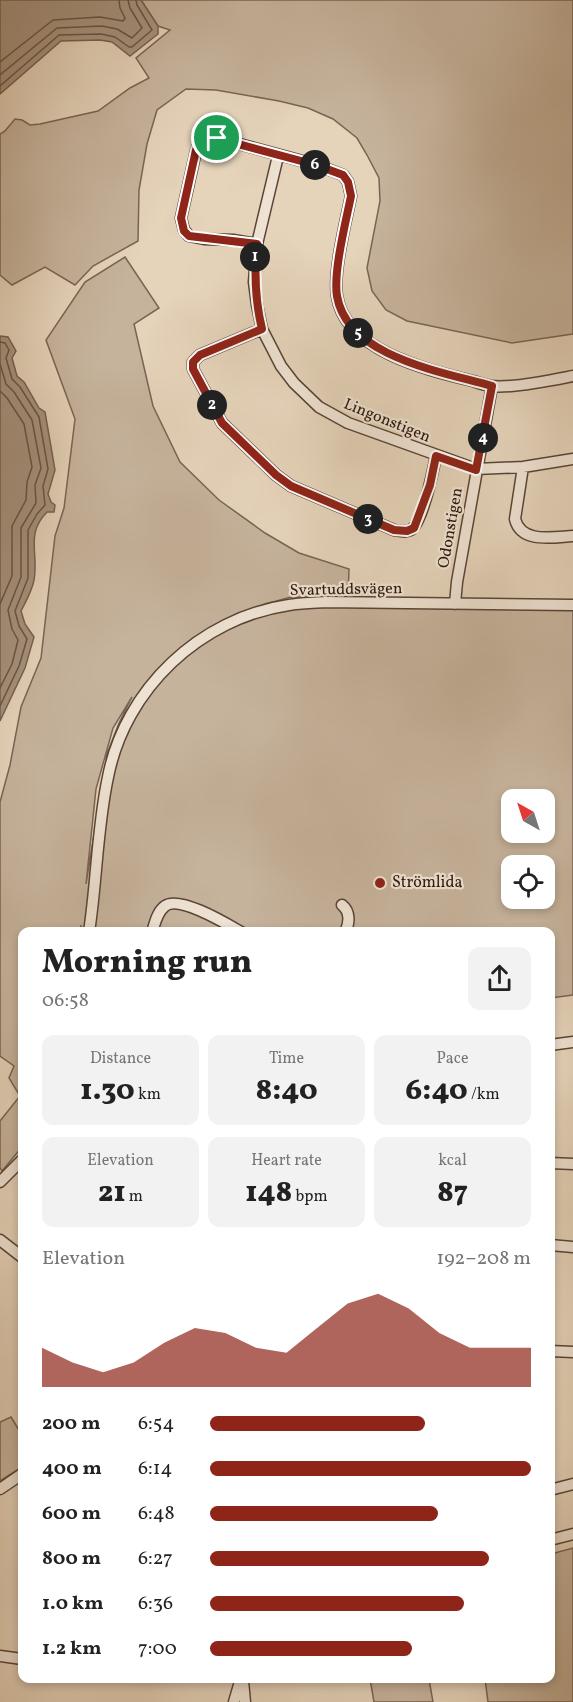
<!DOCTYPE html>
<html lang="en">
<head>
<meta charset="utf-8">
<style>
	body { margin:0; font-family:Vollkorn,serif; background:#f2f2f2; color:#222; height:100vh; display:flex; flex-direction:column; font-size:22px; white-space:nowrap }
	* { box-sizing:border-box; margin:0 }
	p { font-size:20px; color:#767676 }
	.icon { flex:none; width:33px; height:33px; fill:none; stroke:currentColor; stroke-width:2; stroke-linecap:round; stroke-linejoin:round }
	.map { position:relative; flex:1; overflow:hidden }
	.panel { position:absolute; left:18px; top:927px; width:537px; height:756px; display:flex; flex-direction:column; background:#fff; border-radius:12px; box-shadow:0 3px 9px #0003 }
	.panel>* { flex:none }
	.needle { width:39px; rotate:321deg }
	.controls { position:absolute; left:501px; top:789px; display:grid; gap:12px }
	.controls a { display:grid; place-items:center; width:54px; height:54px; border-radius:12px; background:#fff; box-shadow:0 3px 9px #0003; font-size:30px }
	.pin { position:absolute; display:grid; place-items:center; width:51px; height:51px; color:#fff; margin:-26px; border:3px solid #fff; border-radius:50%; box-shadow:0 2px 6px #0007 }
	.km { position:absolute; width:30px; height:30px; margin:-15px; border-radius:50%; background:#222; color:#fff; font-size:16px; line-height:30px; text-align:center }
	.round { display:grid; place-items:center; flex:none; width:63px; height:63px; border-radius:12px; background:#f2f2f2 }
	.overview { display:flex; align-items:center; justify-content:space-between; height:102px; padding:0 24px }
	h1 { font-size:33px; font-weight:800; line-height:45px }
	.metrics { display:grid; grid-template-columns:repeat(3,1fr); gap:9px; height:102px; padding:6px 24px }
	.metrics div { display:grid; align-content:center; border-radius:12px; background:#f2f2f2; text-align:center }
	.metrics b { font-size:30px; font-weight:800 }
	.metrics small { font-size:16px; font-weight:400 }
	.metrics p { font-size:16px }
	.chart { height:168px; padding:12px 24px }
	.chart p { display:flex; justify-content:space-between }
	.chart svg { width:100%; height:108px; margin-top:6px; fill:#8f2418; opacity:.7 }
	ul { padding:0 24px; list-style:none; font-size:20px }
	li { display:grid; grid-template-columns:96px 72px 1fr; align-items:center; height:45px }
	li i { height:15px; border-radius:8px; background:#8f2418 }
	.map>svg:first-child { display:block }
</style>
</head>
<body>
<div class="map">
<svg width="573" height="1702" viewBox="0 0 573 1702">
	<rect width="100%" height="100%" fill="#e5d3ba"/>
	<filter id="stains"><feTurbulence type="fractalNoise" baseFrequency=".00333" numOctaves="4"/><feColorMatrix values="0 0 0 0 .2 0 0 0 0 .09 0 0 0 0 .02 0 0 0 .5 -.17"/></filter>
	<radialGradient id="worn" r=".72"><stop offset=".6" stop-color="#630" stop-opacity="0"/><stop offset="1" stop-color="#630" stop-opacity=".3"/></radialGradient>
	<!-- green -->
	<path fill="#c6b39c" stroke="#796454" stroke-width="1.5" fill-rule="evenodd" d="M141 0H573V334L512 343 407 321 386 310 372 291 367 268 380 201 379 178 367 155 357 138 333 119 308 108 279 101 216 90 186 89 157 110 147 144 139 190 138 241 93 266 75 285 45 267 12 285 0 275V134L5 131 15 119 22 120 30 125 40 124 98 111 130 88 149 78 136 58 170 30 158 26Z
		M125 257 159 308 134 324 153 406 180 462 219 500 265 533 299 553 349 569 348 598 291 597 262 605H573V995L551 998 550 932H81V925L80 931 22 932V1147L2 1171 0 1168V1121L20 1096 9 1078 14 1066 0 1056V802L10 765 21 707 41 658 55 536 64 508 75 419 46 340 85 282ZM132 697 119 723 107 754 86 884 96 789 113 728ZM512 800H544V832H512ZM512 866H544V898H512Z
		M11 1417 22 1435V1467L0 1481V1422Z
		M573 1548V1702H488L485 1679 550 1678 551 1554Z
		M370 1679H429L433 1702H374Z"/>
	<!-- water -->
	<path fill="#a6927e" stroke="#756050" stroke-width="1.5" d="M0 0H141L158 26V34L130 56 112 42 100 40 61 41 0 94Z
		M0 336 8 337 16 351 12 358 17 376 24 382 39 408 45 412 55 470 48 494 51 502 55 505 54 512H47C25 534 39 554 34 580 32 591 26 601 21 611L25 624 34 637 25 668 0 721Z"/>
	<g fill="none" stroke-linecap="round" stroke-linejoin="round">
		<!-- shore -->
		<path stroke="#695444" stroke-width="1.5" d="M0 62 53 20 100 17 123 21 125 18 120 8 119 0
			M0 75 57 28 102 26 117 29 132 38 142 28 130 8 128 0
			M0 86 59 35 101 34 115 37 129 47H132L152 30 137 5 136 0
			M0 342 5 343 9 350 6 358 12 379 20 387 39 417 48 469 43 486 45 505 37 514 28 530V578L15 611 19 626 27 639 19 666 0 706
			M0 364 6 384 14 392 32 420 41 468 35 485 36 503 21 528V577L8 610 12 629 18 640 12 664 0 688
			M0 391 7 398 24 424 32 467 27 482 26 500 12 526V576L0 604"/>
		<defs>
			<path id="minor" d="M278 156 257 244 254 282 257 305 262 329 281 366 294 383 319 407 348 423 476 469 523 467 573 459
				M257 244 233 240 204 239 189 236 184 230 181 218 196 151 200 142 217 138 317 165 343 175 348 182 351 196C346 221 333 272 337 296 345 351 428 370 473 381 479 383 485 385 491 386 511 389 553 380 573 376
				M262 329 200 355 193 362V369L222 423 276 475 291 486 394 530C400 531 407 533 412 529 423 520 433 471 436 456
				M523 467 515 519C521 544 553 537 573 536
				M455 604 457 582 492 386
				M342 905C350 911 350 923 345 932
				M89 932C97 880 97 828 108 777 125 689 200 618 289 605 300 603 313 603 325 602L573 605
				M152 932C155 923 157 912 165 906 179 895 227 924 241 932
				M550 1045 573 1042
				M550 1163 573 1164
				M0 1182 22 1160
				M0 1240 22 1257
				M550 1245 573 1247
				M550 1351 573 1352
				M0 1489 22 1474
				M550 1490 573 1484
				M550 1540 573 1534
				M0 1656 22 1659
				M243 1681 245 1702
				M234 1702 241 1678"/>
		</defs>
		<!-- minor casing -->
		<use href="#minor" stroke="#5a4437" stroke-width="13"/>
		<!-- minor -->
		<use href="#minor" stroke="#eee2d2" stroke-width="10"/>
	</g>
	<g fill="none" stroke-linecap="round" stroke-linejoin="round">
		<defs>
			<path id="route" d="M212 137 316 165 343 175 348 182 351 196C346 221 333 272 337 296 347 357 443 372 492 386L476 470 436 456 430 485 414 528 407 531 394 530 291 486 276 475 222 423 193 369V362L200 355 262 329C255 300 254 274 257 244L189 236 184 231 181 218 196 150 200 142Z"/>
		</defs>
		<!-- route casing -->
		<use href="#route" stroke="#fff" stroke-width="12"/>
		<!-- route -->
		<use href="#route" stroke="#8f2418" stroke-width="8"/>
	</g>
	<!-- markers -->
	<circle fill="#8f2418" stroke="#eee2d2" stroke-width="2" cx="380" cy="883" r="6"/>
	<g text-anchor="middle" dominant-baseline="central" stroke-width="4.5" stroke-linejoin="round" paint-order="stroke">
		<!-- street labels -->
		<g font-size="16" fill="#2c150b" stroke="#eee2d2">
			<text transform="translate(387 421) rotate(22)">Lingonstigen</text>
			<text transform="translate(451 528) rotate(-80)">Odonstigen</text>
			<text transform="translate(346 590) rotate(-1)">Svartuddsvägen</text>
		</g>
		<!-- poi labels -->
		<g font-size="16" fill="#2c150b" stroke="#eee2d2" text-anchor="start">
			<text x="392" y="883">Strömlida</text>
		</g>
	</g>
	<rect width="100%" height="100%" filter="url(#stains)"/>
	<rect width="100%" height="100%" fill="url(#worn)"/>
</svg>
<div class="controls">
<a><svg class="needle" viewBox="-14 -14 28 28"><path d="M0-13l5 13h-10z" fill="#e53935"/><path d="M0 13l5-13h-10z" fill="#767676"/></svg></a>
<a><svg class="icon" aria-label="locate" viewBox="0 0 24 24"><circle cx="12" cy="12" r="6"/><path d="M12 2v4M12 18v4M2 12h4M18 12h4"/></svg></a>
</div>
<div class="pin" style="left:217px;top:138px;background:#1e9e55"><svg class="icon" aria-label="arrive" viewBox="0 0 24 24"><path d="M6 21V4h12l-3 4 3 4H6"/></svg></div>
<b class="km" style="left:255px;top:257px">1</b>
<b class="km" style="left:212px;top:405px">2</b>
<b class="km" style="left:368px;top:519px">3</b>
<b class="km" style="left:483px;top:438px">4</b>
<b class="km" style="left:358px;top:333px">5</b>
<b class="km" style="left:315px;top:165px">6</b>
<section class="panel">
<div class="overview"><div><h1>Morning run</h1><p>06:58</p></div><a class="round"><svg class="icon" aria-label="share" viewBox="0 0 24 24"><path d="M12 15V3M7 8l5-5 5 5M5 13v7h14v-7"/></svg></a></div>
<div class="metrics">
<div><p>Distance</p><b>1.30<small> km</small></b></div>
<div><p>Time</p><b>8:40</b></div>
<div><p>Pace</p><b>6:40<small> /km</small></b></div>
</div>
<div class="metrics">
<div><p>Elevation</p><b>21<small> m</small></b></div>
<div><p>Heart rate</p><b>148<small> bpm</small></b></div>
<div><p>kcal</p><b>87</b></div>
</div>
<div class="chart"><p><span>Elevation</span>192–208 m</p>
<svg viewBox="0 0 160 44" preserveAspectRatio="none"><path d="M0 44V28L10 34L20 38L30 34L40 26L50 20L60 22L70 28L80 30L90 20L100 10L110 6L120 12L130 22L140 28L150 28L160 28V44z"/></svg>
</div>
<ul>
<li><b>200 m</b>6:54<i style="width:67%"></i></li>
<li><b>400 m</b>6:14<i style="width:100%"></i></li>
<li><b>600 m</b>6:48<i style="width:71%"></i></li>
<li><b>800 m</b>6:27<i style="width:87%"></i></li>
<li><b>1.0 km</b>6:36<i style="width:79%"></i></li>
<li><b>1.2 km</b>7:00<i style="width:63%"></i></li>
</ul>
</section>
</div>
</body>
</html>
